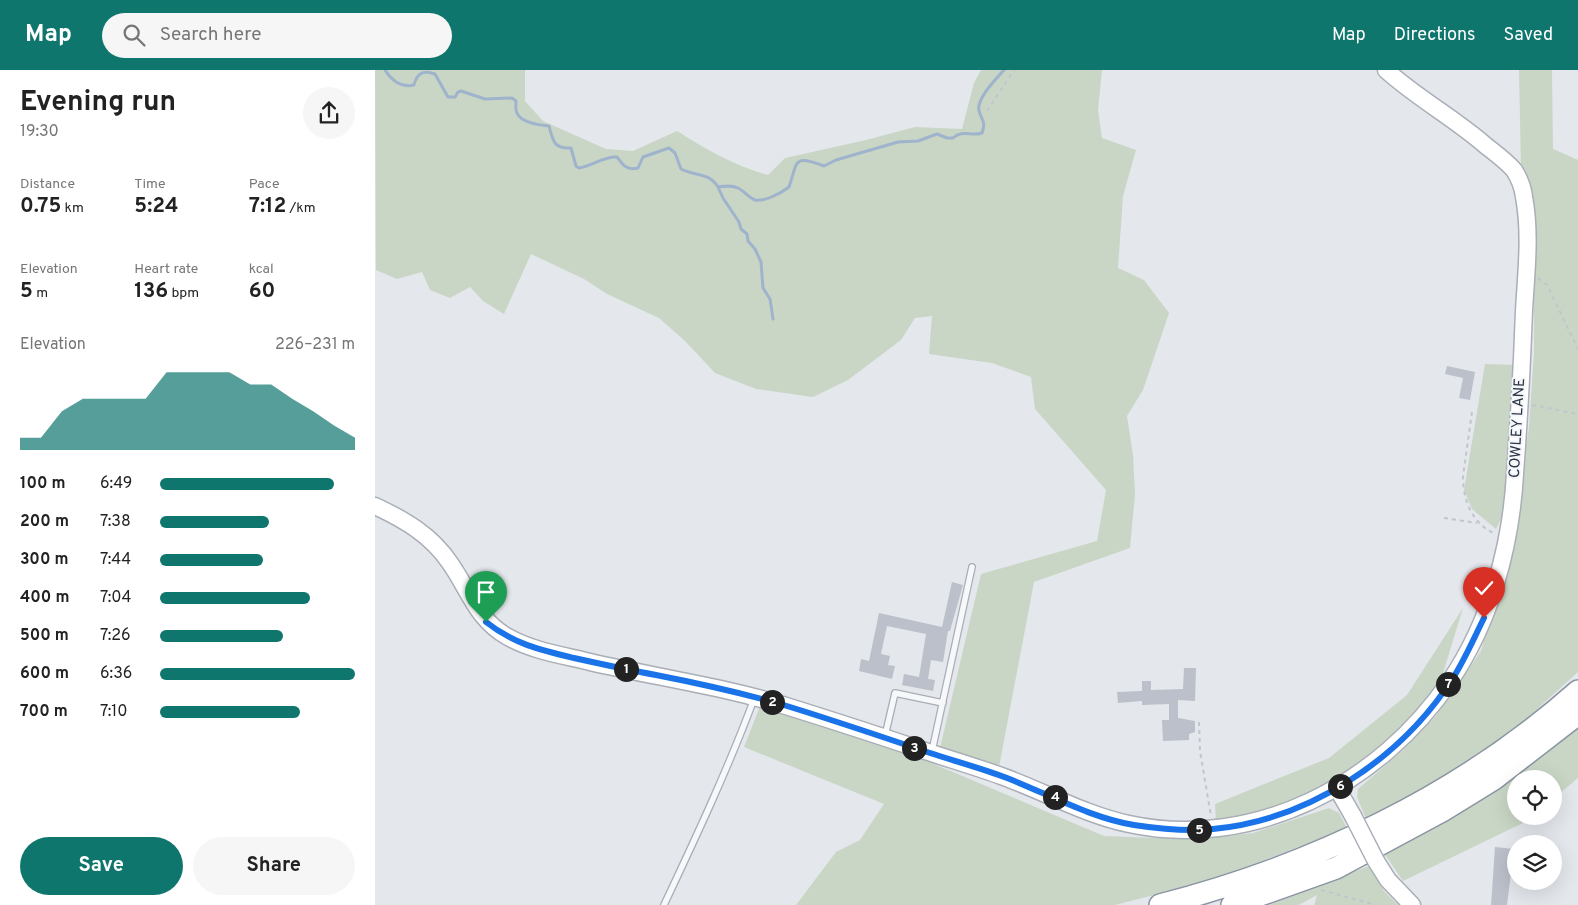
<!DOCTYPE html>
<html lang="en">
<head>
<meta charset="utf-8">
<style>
	body { margin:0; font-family:Overpass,sans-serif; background:#f6f6f6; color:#222; height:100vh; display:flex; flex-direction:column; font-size:19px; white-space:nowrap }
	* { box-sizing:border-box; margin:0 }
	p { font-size:16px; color:#767676 }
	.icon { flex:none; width:28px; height:28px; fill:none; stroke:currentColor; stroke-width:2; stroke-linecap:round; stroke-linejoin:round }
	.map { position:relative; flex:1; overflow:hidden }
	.sheet { display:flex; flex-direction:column; background:#fff; width:375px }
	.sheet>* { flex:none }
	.controls { position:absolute; left:1132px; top:700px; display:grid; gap:10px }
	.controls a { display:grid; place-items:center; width:55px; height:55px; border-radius:50%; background:#fff; box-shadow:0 5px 20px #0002; font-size:25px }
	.pin { position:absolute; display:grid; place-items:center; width:42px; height:42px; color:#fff; margin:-51px -21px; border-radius:50% 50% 50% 0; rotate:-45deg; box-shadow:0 0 5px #0007 }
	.pin .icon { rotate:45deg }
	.km { position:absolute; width:25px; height:25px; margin:-12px; border-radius:50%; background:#222; color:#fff; font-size:14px; line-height:25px; text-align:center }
	.round { display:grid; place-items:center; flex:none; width:52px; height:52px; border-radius:26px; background:#f6f6f6 }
	.head { display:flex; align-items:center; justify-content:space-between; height:85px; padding:0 20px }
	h1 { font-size:28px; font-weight:700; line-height:38px }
	.metrics { display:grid; grid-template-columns:repeat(3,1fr); gap:8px; height:85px; padding:5px 20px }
	.metrics div { display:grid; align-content:center }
	.metrics b { font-size:21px; font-weight:700 }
	.metrics small { font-size:14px; font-weight:400 }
	.metrics p { font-size:14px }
	.chart { height:140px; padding:10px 20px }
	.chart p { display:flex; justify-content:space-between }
	.chart svg { width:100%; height:90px; margin-top:5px; fill:#0f766e; opacity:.7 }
	.primary-button { display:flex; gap:10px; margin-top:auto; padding:10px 20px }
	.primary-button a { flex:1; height:58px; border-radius:30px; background:#0f766e; color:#fff; font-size:20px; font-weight:700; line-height:58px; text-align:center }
	.primary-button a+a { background:#f6f6f6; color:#222 }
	ul { padding:0 20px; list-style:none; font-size:16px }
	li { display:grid; grid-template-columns:80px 60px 1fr; align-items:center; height:38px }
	li i { height:12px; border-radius:6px; background:#0f766e }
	header { display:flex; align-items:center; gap:30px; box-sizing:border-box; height:70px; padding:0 25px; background:#0f766e; color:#fff }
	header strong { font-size:24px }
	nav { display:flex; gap:28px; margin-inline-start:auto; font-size:18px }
	.search { width:350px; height:45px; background:#f6f6f6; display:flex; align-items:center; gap:12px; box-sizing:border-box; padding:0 18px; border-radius:28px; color:#767676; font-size:19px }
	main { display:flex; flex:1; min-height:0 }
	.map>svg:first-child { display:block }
</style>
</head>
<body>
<header>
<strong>Map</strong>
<div class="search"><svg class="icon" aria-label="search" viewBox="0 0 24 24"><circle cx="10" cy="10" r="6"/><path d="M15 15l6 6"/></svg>Search here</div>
<nav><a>Map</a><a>Directions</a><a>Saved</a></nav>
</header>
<main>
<section class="sheet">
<div class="head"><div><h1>Evening run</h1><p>19:30</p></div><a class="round"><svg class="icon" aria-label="share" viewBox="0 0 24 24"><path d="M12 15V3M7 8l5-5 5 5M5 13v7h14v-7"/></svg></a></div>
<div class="metrics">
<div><p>Distance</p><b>0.75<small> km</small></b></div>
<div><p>Time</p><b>5:24</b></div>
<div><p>Pace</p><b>7:12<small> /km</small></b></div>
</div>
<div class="metrics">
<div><p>Elevation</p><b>5<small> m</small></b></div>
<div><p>Heart rate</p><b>136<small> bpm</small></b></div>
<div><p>kcal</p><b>60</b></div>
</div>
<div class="chart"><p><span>Elevation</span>226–231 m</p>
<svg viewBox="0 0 160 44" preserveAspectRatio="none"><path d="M0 44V38L10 38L20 25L30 19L40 19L50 19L60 19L70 6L80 6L90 6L100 6L110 12L120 12L130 19L140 25L150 32L160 38V44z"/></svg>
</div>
<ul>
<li><b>100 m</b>6:49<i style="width:89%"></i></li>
<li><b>200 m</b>7:38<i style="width:56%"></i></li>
<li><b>300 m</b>7:44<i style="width:53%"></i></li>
<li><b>400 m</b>7:04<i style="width:77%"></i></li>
<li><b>500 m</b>7:26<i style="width:63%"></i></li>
<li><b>600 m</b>6:36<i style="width:100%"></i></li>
<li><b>700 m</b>7:10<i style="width:72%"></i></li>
</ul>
<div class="primary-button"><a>Save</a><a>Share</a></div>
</section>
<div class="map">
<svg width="1203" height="835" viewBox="0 0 1203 835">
	<rect width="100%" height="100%" fill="#e4e7ec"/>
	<!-- green -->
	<path fill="#c9d6c5" d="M0 0H150V31L168 51 231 79 258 81 302 61C331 79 359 96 393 105L410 88 491 70 540 57 587 59 599 13 606 0H727L723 40 727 68 761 80 748 126 743 198 769 210 794 243 768 320 752 346 758 385 760 424 755 478 659 512 624 697 565 678 606 504 722 471 731 420 660 339 656 307 617 293 554 284 557 246 540 248 526 270 473 310 438 327 381 319 340 303 310 271 284 248 232 224 209 209 156 184 129 244 108 231 95 217 75 228 55 220 47 202 22 209 1 200Z
		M1144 0H1177L1178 79 1203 90V602L1148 652 1079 704 992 751 982 727 983 719 1026 682 1061 646 1106 581 1137 472 1154 357 1159 282V135L1154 109 1146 99Z
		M1110 294 1140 295 1134 433 1121 459 1097 439 1089 420Z
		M1088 538 1065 613 1021 664 973 702 929 727 883 744 841 753 840 734 954 688 1032 625Z
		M385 636 521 678 729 766 782 768H835L878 763 954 738 964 743 972 758 838 810 740 835H421L461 782 485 770 509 734 369 677Z
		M1203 654V708L1179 728V709H1141V746H1159L1154 750 1028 811 1009 783 1130 714Z
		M994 796 1009 821 1023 835H939L942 825 924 835H894Z"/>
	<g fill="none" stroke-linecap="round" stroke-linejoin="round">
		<!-- stream -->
		<path stroke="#9fb4cc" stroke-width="3" d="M10 0C17 11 26 18 39 15 42 3 48 0 60 4L73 27H80L83 22 86 21 110 29 137 28 141 31C141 35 140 40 142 43 146 53 165 55 174 56 178 70 178 79 196 78L201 96 204 98C217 96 229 86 242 87 248 95 252 101 263 98L268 87 294 78 300 83 306 99C319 106 334 102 343 117 350 116 357 115 363 118 369 121 374 128 380 130 390 132 406 123 414 117 423 91 418 84 449 96L461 90 523 72 543 71 562 64 572 68H578C588 59 596 67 607 63 611 51 607 51 604 41 601 29 621 9 629 0
			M343 117 348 128 364 152 366 159 372 164 373 171 380 179 386 192 388 218 395 229 398 249"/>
	</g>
	<!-- building -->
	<path fill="#bbc0ca" d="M1072 296 1100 302 1095 330 1084 328 1088 308 1070 304Z
		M577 512 588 515 575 561H573L568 592 556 590 553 609 560 610 558 621 527 615 529 604 544 607 551 564 512 556 506 584 515 586 513 595 520 596 517 609 484 601 486 589 494 591 504 543 567 557Z
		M809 598H821L820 631 803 630V648L820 651V662L814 664V670L788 671 787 650H794V634L767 635V631L743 633 742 622 767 621V611H776V620L808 619Z
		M1120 777 1139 779 1132 835H1116Z"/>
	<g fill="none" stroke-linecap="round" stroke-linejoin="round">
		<defs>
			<path id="lane" d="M510 666 520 623 568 633
				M557 681 597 497
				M289 835C321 767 353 699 379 629"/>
			<path id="secondary" d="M0 436C30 450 56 465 75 493 94 520 102 550 133 567 158 581 187 585 215 592 280 607 346 616 411 636 456 650 502 665 547 680 574 689 602 697 629 707 670 722 711 745 754 754 879 781 1005 714 1075 611 1116 551 1136 475 1140 404 1144 350 1147 295 1149 241 1151 204 1156 164 1149 127 1148 118 1144 108 1139 100 1131 91 1120 83 1110 75 1079 48 1042 28 1011 0
				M962 718 978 746
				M1001 791 1013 810 1037 835"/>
			<path id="highway" d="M785 835C937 796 1085 726 1203 621
				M857 835 961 798 1067 741 1119 709 1203 644"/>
		</defs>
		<!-- lane casing -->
		<use href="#lane" stroke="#a9aeb7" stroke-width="8"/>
		<!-- secondary casing -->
		<use href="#secondary" stroke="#a9aeb7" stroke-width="19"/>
		<!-- highway casing -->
		<use href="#highway" stroke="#8b94a3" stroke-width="24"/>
		<!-- path -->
		<path stroke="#c2c5cb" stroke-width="2" stroke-dasharray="4 4" stroke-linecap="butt" d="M612 41 639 0
			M1163 208 1172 215 1203 279
			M1157 335 1203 344
			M1097 342 1088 406C1088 431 1097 453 1120 464
			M1069 448 1102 453
			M824 652 825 681 836 746
			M946 820 1001 835"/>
		<!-- lane -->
		<use href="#lane" stroke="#f7f8fa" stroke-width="5.5"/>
		<!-- secondary -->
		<use href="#secondary" stroke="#fff" stroke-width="16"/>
		<!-- highway -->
		<use href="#highway" stroke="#fff" stroke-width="21"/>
		<defs>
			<path id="secondary-bridge" d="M978 746 1001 791"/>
		</defs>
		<!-- secondary-bridge casing -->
		<use href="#secondary-bridge" stroke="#a9aeb7" stroke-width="19" stroke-linecap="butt"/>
		<!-- secondary-bridge -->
		<use href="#secondary-bridge" stroke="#fff" stroke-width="16"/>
	</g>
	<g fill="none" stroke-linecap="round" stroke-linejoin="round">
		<defs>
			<path id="route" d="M111 552C139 574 165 580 199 588 226 594 253 600 281 605 322 613 362 622 402 633 452 648 502 665 552 682 579 691 606 698 632 708 673 724 716 748 759 755 785 759 812 762 838 759 934 750 1026 689 1078 608 1090 589 1099 568 1109 548"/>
		</defs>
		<!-- route casing -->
		<use href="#route" stroke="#fff" stroke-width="10"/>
		<!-- route -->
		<use href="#route" stroke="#1a73e8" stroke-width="6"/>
	</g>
	<g text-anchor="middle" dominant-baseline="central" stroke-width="4" stroke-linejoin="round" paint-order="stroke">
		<!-- street labels -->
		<g font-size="15" fill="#2b3445" stroke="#f4f6f9">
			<text transform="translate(1143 358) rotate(-87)">COWLEY LANE</text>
		</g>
	</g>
</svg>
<div class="controls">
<a><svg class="icon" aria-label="locate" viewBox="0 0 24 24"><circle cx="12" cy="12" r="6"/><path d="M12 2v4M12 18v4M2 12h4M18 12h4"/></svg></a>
<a><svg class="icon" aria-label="layers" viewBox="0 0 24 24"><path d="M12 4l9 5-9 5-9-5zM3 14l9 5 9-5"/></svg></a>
</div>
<div class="pin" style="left:111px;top:552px;background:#1e9e55"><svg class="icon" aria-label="arrive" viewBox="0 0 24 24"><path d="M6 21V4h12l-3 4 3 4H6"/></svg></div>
<div class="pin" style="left:1109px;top:548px;background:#d93025"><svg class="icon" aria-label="check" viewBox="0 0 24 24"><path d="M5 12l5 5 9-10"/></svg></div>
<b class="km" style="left:251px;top:599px">1</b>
<b class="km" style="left:397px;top:632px">2</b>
<b class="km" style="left:539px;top:678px">3</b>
<b class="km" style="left:680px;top:727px">4</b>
<b class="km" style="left:824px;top:760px">5</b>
<b class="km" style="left:965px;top:716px">6</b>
<b class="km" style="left:1073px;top:614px">7</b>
</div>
</main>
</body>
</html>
